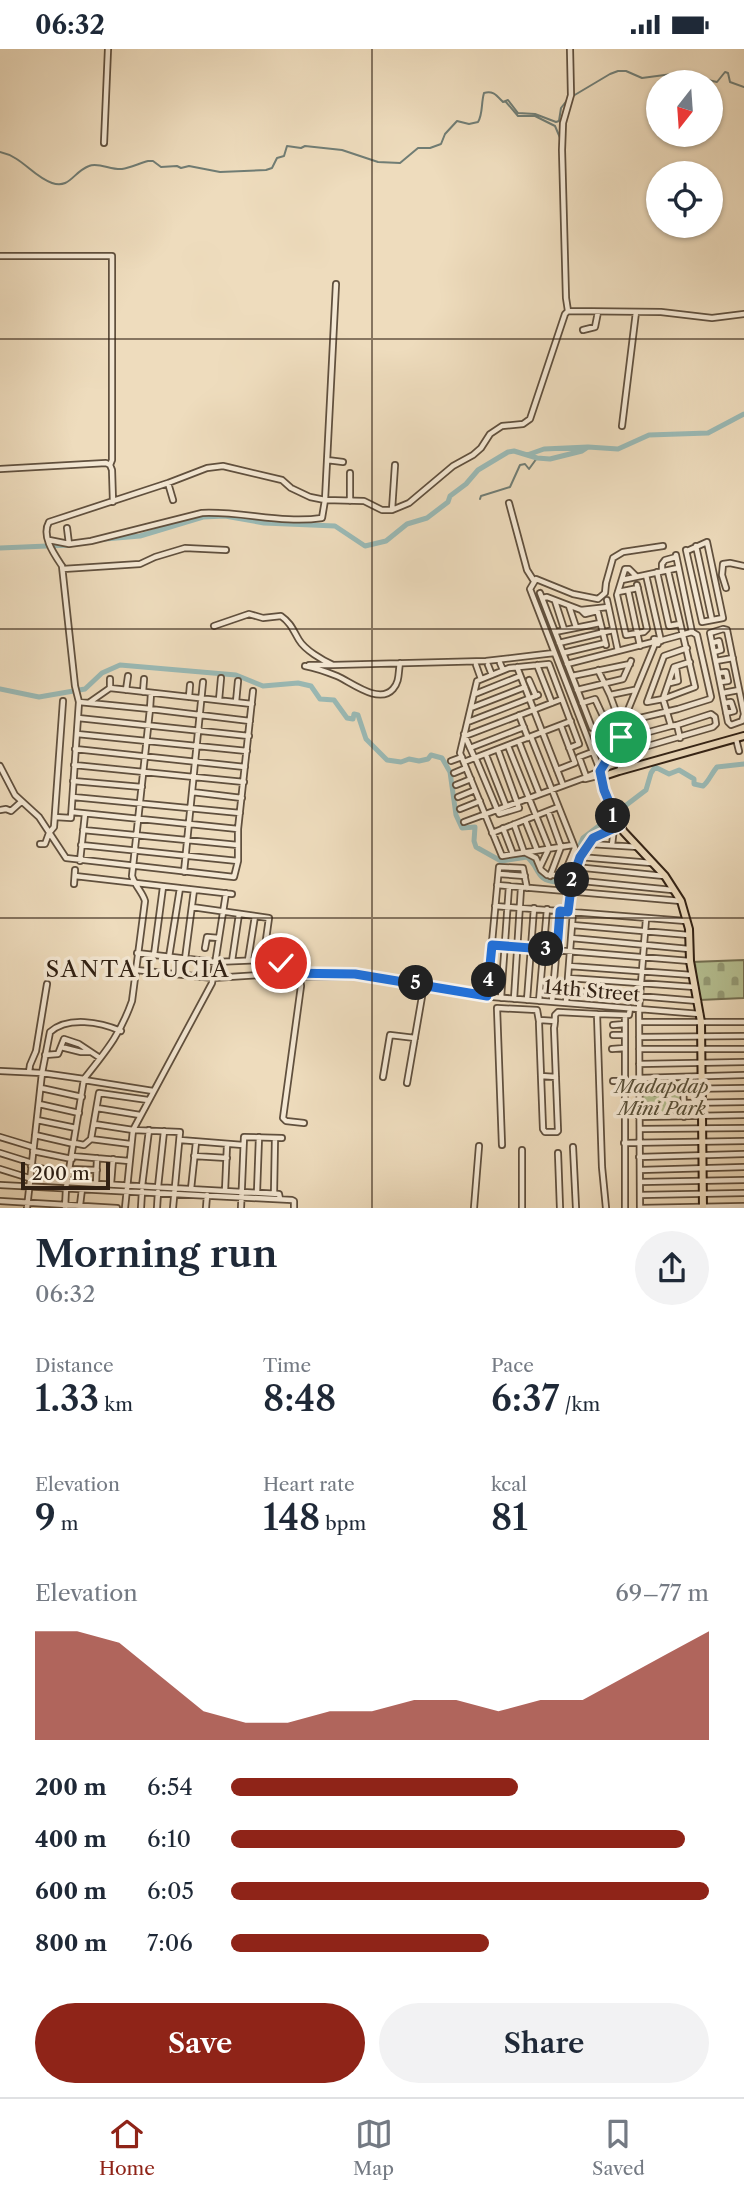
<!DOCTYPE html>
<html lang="en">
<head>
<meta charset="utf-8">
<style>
	body { margin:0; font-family:"Libre Caslon Text",serif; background:#f2f2f3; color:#1f2937; height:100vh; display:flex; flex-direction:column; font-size:26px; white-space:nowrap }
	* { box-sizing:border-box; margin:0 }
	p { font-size:23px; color:#747a83 }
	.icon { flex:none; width:38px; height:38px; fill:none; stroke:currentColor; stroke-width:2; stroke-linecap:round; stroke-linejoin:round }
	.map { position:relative; height:1159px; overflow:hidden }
	.sheet { display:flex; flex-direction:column; background:#fff; flex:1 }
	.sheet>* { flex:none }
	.needle { width:46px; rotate:197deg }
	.buttons { position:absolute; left:646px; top:21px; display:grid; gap:14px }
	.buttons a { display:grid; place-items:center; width:77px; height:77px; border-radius:50%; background:#fff; box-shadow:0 2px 5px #0004; font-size:35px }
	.scale { position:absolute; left:21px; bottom:18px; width:89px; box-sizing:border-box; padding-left:7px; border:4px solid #312114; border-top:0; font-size:19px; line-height:24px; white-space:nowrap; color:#312114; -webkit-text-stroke:5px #f4e8d4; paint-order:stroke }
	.pin { position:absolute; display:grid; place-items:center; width:60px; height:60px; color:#fff; margin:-30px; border:4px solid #fff; border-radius:50%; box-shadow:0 2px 7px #0007 }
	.km { position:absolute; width:35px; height:35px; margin:-18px; border-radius:50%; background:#222; color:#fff; font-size:19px; line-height:35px; text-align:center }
	.round { display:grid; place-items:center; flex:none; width:74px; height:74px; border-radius:37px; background:#f2f2f3 }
	.summary { display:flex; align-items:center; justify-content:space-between; height:119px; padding:0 35px }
	h1 { font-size:38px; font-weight:600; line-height:52px }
	.stats { display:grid; grid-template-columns:repeat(3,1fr); gap:10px; height:119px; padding:7px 35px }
	.stats div { display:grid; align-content:center }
	.stats b { font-size:35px; font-weight:600 }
	.stats small { font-size:19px; font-weight:400 }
	.stats p { font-size:19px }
	.chart { height:196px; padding:14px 35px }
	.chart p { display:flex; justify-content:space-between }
	.chart svg { width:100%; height:126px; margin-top:7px; fill:#8f2418; opacity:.7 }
	.button { display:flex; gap:14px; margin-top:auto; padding:14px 35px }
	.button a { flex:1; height:80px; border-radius:42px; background:#8f2418; color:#fff; font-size:28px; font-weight:600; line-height:80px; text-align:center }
	.button a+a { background:#f2f2f3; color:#1f2937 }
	ul { padding:0 35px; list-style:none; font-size:23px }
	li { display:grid; grid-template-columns:112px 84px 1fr; align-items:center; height:52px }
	li i { height:18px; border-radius:9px; background:#8f2418 }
	.status { display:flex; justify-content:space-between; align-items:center; height:49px; padding:0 35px; background:#fff; direction:ltr }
	.status svg { height:19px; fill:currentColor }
	.menu { display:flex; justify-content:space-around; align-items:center; height:98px; border-top:2px solid #e0e1e3; background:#fff; font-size:19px; color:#747a83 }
	.menu a { display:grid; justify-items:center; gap:4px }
	.menu .active { color:#8f2418 }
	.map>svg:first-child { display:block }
</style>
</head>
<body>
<div class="status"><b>06:32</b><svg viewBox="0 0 49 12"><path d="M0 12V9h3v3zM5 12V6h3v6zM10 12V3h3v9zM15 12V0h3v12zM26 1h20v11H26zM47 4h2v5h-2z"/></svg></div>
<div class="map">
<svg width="744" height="1159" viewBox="0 0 744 1159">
	<defs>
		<pattern id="cemetery-stones" width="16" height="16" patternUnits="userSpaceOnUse" patternTransform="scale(1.75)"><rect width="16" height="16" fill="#b6c193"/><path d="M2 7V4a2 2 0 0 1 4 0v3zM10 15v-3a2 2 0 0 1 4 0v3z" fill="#959c77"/></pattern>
		<pattern id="park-dots" width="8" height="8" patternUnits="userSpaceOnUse" patternTransform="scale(1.75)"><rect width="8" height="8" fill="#b6c193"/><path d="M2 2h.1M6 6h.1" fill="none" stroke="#959c77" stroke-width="1.8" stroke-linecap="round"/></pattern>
	</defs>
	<rect width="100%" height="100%" fill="#eedcbd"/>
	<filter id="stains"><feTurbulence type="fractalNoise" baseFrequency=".00286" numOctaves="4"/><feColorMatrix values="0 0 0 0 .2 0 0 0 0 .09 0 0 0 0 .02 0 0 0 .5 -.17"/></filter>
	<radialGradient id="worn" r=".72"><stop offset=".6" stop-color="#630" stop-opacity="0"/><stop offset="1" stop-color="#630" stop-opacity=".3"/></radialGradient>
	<!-- cemetery -->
	<path fill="url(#cemetery-stones)" stroke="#747154" stroke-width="2" d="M744 911V949L700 951 692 913Z"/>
	<!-- park -->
	<path fill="url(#park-dots)" stroke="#747154" stroke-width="2" d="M683 1028 684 1068H639V1029Z"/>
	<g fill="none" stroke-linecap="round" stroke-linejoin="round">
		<!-- stream -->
		<path stroke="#707d75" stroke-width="2" d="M573 47 610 25 618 22H626L642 29 687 23 694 28 717 33 725 23 728 24 730 33 744 38
			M506 53 518 67H535L555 77 561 91
			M0 103C23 108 32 127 52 134 70 140 73 123 89 117 98 113 111 121 122 120 130 119 140 114 148 112H153L161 118 177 117 181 119 189 117 220 123 266 121 272 119 277 109 284 107 287 97 301 99 305 97 342 101 378 113 400 114 418 99H430L441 95 445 85 457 72 469 75 478 73C483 65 481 54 484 44 493 41 497 47 503 53L508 51 518 64 535 65 556 73 559 72 561 59 568 50
			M480 450 481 447 510 438 520 416 525 415 529 420 537 409"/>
		<!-- river -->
		<path stroke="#9abab6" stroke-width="5" d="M527 406 544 400 588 398
			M105 490 140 487 203 468 225 467 264 474 335 477 365 497 386 492 407 475 427 469 448 453 450 447 466 435 478 421 508 403 514 402 537 409 550 410 582 402 588 398 618 400 649 386 708 384 744 365
			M0 499 71 496
			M0 640 39 648 85 640 102 624 120 616 236 626 263 637 298 634 311 637 320 650 334 651 347 669 353 670 354 665 358 666 366 690 387 711 401 713 409 710 419 712 428 710 431 706 442 709 450 723 456 766 462 779 475 778 474 792 476 798 501 812 527 808C540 818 535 832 557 833L568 824 583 789 646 741 651 724 655 718 669 725 679 721 694 730V735L703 737C709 732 711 725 717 718L744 715"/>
		<defs>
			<path id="minor" d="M104 94 108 0
				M0 207H112V411L110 416
				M568 262 566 249 562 101 563 74 571 46 570 0
				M583 281 595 278 598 263
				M622 377 636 263
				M327 411 343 413
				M0 420 106 414 110 416 112 421 113 453
				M168 434 173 451
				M350 452V424
				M509 454 527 521 534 532
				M392 461 395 416
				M67 479 69 495
				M49 491 69 495 91 492 202 464C242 462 282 475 322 469L325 451 336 235
				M696 497 712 571
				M686 501 702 573 723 569 707 493 687 502
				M676 506 692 583
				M63 520 140 515 155 508 185 499 226 501
				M662 522V515L665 511 676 508
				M668 522 695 638 663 650 647 653 664 607 687 599
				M657 523 669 577 680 575
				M646 526 661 592
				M636 527 629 520H625L617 546 626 586 644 583 647 580 637 536
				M622 531 678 519
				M726 539 722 526 723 515 730 514 744 517
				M628 541 640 597
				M618 543 638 539
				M540 544 592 679 606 676 610 667
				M542 549 547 548 581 561 608 558
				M607 551 618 602
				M555 552 564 580
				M569 557 576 578
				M597 560 606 596
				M581 561 585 565 597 562
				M214 577 249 565 263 569 281 567C291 574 293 581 299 591 305 601 322 611 333 616L486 612 554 604
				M723 580 727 581 744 665 742 672 731 676 728 673 710 584Z
				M555 583 600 574
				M654 590 659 591 658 595 654 594Z
				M559 594 613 581
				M712 594 719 592 721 601 714 603
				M563 604 605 594
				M716 612 733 609
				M500 614 503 621
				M567 615 653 593
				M309 616H332
				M476 616 481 630
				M488 616 492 626
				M537 616 552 654
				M305 617C316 619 327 623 337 627 351 633 379 656 393 640 400 632 398 624 400 614
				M517 618 563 736
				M598 621 610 646 618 668
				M718 624 726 623 728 632 721 633
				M572 627 630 615
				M529 631 536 647
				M670 634 678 632 676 618
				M110 639V630
				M126 641 128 627
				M577 641 623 630 631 612
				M143 643 144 630
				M151 644 150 660 250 672
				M723 644 739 641
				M475 645 520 627
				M610 646 634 641
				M189 648 190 636
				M219 651 221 629
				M90 653 110 639 252 655
				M236 653 238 632
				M582 654 595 650 602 665 618 669 623 673 678 660 710 650 711 648 697 586 692 583 659 592
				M725 654 731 653 734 662 726 664
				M471 659 525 638
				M519 666 528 689
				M78 669 249 687
				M468 673 538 646
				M671 677 634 687V691L641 699 713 678 716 675 715 668 711 665 677 676
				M77 685 247 702
				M464 685 475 710
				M465 687 562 650
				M680 689 677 676 671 677 663 650 674 618 690 613
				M736 690 739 702
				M519 693 539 744
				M595 696C610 690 629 698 627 716L621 718
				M595 696 596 702C610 699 623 703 620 720
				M617 696 621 688 619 680
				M508 697 549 799 540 818
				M470 699 524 678
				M569 699 579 695 549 615 509 619 477 632 460 704 502 807 573 796
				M75 700 245 718
				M611 701 617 683 623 673 655 595
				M486 706 506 757
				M476 710 499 765 519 759 498 701
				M451 712 462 708
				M464 713 571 672
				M74 716 244 733
				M0 717 15 746 39 768 66 809 234 828 238 812V780L253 642
				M557 721 575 714 561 677
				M454 724 466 719
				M586 727 579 708 595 702
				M603 729 530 540 536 530 573 545 598 550 605 544 606 534 613 509 623 503 663 497
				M585 730 601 726
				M73 732 142 738
				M456 736 471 730
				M192 743 242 749
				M73 748 240 764
				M458 748 475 741
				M460 760 480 752
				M0 761 6 760 11 762 21 753
				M548 762 561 798 550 827
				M72 763 238 780
				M55 768 71 769 79 653
				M525 771 537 801
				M464 773 584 729 600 722 611 701
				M514 775 524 803 536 809 541 821 547 826H561L565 823 575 799 531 688
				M503 779 513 805
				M83 781 238 796
				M492 784 558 758
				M40 795H45L49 784 54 778 63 652
				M590 795 638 798
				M81 796 238 812
				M612 796 614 779
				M580 808 651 814
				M80 812 85 765
				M575 818 664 827
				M184 823 203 633
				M499 825 525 827
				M75 827 232 845
				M572 831 672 841
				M74 835 75 821
				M497 836 681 852
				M495 857 686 872
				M192 858 269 869 261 926
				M568 863 572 831 580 808 592 789 619 777
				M646 870 639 960 640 1159 744 1157
				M572 876 689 886
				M571 889 689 900
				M492 896 690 912
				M205 899 207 888 219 889
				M137 904 215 913 264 911
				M154 906 163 838
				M169 908 180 839
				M185 910 194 841
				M248 911 255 867
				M232 912 239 865
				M569 917 692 926
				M136 921 213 929 261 926 279 928 368 927 481 947 700 965
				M299 923 301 937 283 1069 286 1072 304 1074
				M281 924 282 892
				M270 926C286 921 345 921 362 927
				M568 929 695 938
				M566 941 698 952
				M487 947 499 818 523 819 527 839
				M501 949 509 837
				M514 950 521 839
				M527 951 534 859
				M539 952 547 860
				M552 953 560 862
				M566 954 573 863
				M625 966V1159
				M555 972 540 971 539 974 543 1080 545 1083H557L558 1082 554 979C555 975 555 971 555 966L558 963 597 965
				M639 973H744
				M613 976 625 975
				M613 986H625
				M639 988 744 987
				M61 998 81 1003H90
				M612 1000 625 999
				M639 1000H744
				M45 1006 58 1005 64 990 79 995 100 1009
				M639 1015 744 1013
				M0 1022 42 1024 84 1030C106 1002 120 986 132 952L145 852C143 844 135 837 132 827L150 660 79 653 75 637 62 517C54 505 41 487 49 473L168 434 207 419 223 417 282 431 291 439 310 448 325 451 364 452 382 461H392L409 454 453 417 473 406 481 399 490 385 502 377 523 375 530 370 565 265 568 262 661 263 712 269 744 265
				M29 1023 30 1016 36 1002 47 935
				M541 1027 556 1028
				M383 1028 390 986 415 989
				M683 1028 684 1068
				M639 1029 744 1026
				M84 1031 153 1042
				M613 1032H624
				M407 1034 424 936
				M41 1039 82 1048
				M683 1040 744 1039
				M683 1054 744 1053
				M39 1055 79 1064
				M97 1059 140 1066
				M639 1068 744 1066
				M37 1071 76 1079
				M94 1075 133 1081 180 1083 173 1159
				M640 1080 744 1079
				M35 1086 74 1095
				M0 1088 33 1098
				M180 1091 243 1096
				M74 1094 84 1096 91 1090
				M624 1094 744 1092
				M130 1095 91 1090 99 1044 148 1051
				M502 1096 497 959 537 961 539 972
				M573 1098 576 1159
				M522 1101V1159
				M33 1102 72 1110
				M0 1104 32 1114
				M558 1104 560 1159
				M72 1107 129 1112
				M194 1107 227 1109
				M639 1108 744 1105
				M31 1117 69 1126
				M0 1120 29 1129
				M70 1120 97 1121
				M640 1121 744 1118
				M30 1131 279 1145 280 1150
				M640 1133 744 1131
				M96 1135 97 1109
				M111 1135 113 1110
				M0 1136 292 1151 294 1152V1159
				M142 1137 149 1081
				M158 1138 164 1082
				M191 1140 196 1093
				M225 1142 227 1096
				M257 1143 259 1088
				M274 1144 275 1089
				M640 1146 744 1144
				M0 1152 117 1159
				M80 1156 82 1140
				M27 1159 42 1024 50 983C68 967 100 973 121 982
				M65 1159 66 1139 84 1030
				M125 1159 133 1081 212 934 226 844
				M141 1159 142 1142
				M157 1159 158 1143
				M206 1159 207 1146
				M241 1159 244 1088 282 1089
				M474 1159 479 1097
				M606 1159 602 1118 597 965 629 966 630 959"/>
			<path id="major" d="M703 1159 701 973 690 912 689 880 681 852 665 827 624 783 614 769 601 732 604 727 619 722 744 687"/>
		</defs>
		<!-- minor casing -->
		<use href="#minor" stroke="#60503e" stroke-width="8"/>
		<!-- major casing -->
		<use href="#major" stroke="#312114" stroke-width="10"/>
		<!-- minor -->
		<use href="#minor" stroke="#f4e8d4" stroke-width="4.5"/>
		<!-- major -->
		<use href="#major" stroke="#eedcbd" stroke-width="6"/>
	</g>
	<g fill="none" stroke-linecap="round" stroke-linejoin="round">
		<defs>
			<path id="route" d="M281 914V924L355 925 487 947 492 896 557 901 560 862 568 863 572 831 580 808 593 789 619 777 604 741 600 722 621 688"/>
		</defs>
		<!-- route casing -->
		<use href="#route" stroke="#fff" stroke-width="14"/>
		<!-- route -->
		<use href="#route" stroke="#1a73e8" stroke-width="9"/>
	</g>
	<!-- grid -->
	<path fill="none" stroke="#312114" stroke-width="2" stroke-opacity="0.55" d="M372 0V1159M0 290H744M0 580H744M0 869H744"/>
	<g text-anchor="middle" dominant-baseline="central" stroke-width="7" stroke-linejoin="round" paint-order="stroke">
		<!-- street labels -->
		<g font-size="19" fill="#312114" stroke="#f4e8d4">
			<text transform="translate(592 942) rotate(5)">14th Street</text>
		</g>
		<!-- park labels -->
		<g font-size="19" font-style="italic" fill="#59513a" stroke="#f4e8d4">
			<text x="662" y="1037">Madapdap<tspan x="662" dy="22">Mini Park</tspan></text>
		</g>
		<!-- quarter labels -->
		<g font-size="23" letter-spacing="2" fill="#312114" stroke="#f4e8d4">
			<text x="138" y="920">SANTA LUCIA</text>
		</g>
	</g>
	<rect width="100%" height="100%" filter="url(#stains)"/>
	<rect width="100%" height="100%" fill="url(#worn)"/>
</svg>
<div class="buttons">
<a><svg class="needle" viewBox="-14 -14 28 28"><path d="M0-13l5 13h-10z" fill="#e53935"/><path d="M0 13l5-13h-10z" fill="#747a83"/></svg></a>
<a><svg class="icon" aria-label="locate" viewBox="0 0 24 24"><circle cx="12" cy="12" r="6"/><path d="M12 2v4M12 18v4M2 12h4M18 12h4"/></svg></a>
</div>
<div class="scale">200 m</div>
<div class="pin" style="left:621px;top:688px;background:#1e9e55"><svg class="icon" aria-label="arrive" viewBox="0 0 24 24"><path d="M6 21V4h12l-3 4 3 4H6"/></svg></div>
<div class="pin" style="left:281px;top:914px;background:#d93025"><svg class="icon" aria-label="check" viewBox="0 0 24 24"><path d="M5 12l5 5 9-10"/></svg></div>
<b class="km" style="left:613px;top:767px">1</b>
<b class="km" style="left:572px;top:831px">2</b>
<b class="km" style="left:546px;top:900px">3</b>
<b class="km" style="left:489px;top:931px">4</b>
<b class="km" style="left:416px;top:934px">5</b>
</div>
<section class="sheet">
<div class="summary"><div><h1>Morning run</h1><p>06:32</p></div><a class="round"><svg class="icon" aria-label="share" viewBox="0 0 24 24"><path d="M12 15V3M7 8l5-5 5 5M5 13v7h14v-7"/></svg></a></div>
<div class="stats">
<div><p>Distance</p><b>1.33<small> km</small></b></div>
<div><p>Time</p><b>8:48</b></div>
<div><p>Pace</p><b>6:37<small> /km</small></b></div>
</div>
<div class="stats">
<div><p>Elevation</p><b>9<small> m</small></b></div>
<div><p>Heart rate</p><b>148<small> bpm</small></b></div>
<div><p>kcal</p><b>81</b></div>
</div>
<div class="chart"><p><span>Elevation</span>69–77 m</p>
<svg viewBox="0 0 160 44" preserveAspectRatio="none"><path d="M0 44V6L10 6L20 10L30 22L40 34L50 38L60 38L70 34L80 34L90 30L100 30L110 34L120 30L130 30L140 22L150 14L160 6V44z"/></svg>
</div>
<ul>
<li><b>200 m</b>6:54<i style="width:60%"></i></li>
<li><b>400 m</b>6:10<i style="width:95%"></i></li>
<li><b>600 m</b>6:05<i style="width:100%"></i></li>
<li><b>800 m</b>7:06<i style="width:54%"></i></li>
</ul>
<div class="button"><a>Save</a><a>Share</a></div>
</section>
<nav class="menu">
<a class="active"><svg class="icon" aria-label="home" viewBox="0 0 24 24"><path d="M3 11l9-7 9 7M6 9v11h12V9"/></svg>Home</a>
<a><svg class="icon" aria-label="map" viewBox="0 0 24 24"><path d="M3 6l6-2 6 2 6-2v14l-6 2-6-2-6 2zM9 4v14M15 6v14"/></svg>Map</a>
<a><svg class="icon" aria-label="saved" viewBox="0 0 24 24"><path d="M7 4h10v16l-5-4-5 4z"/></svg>Saved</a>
</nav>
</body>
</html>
